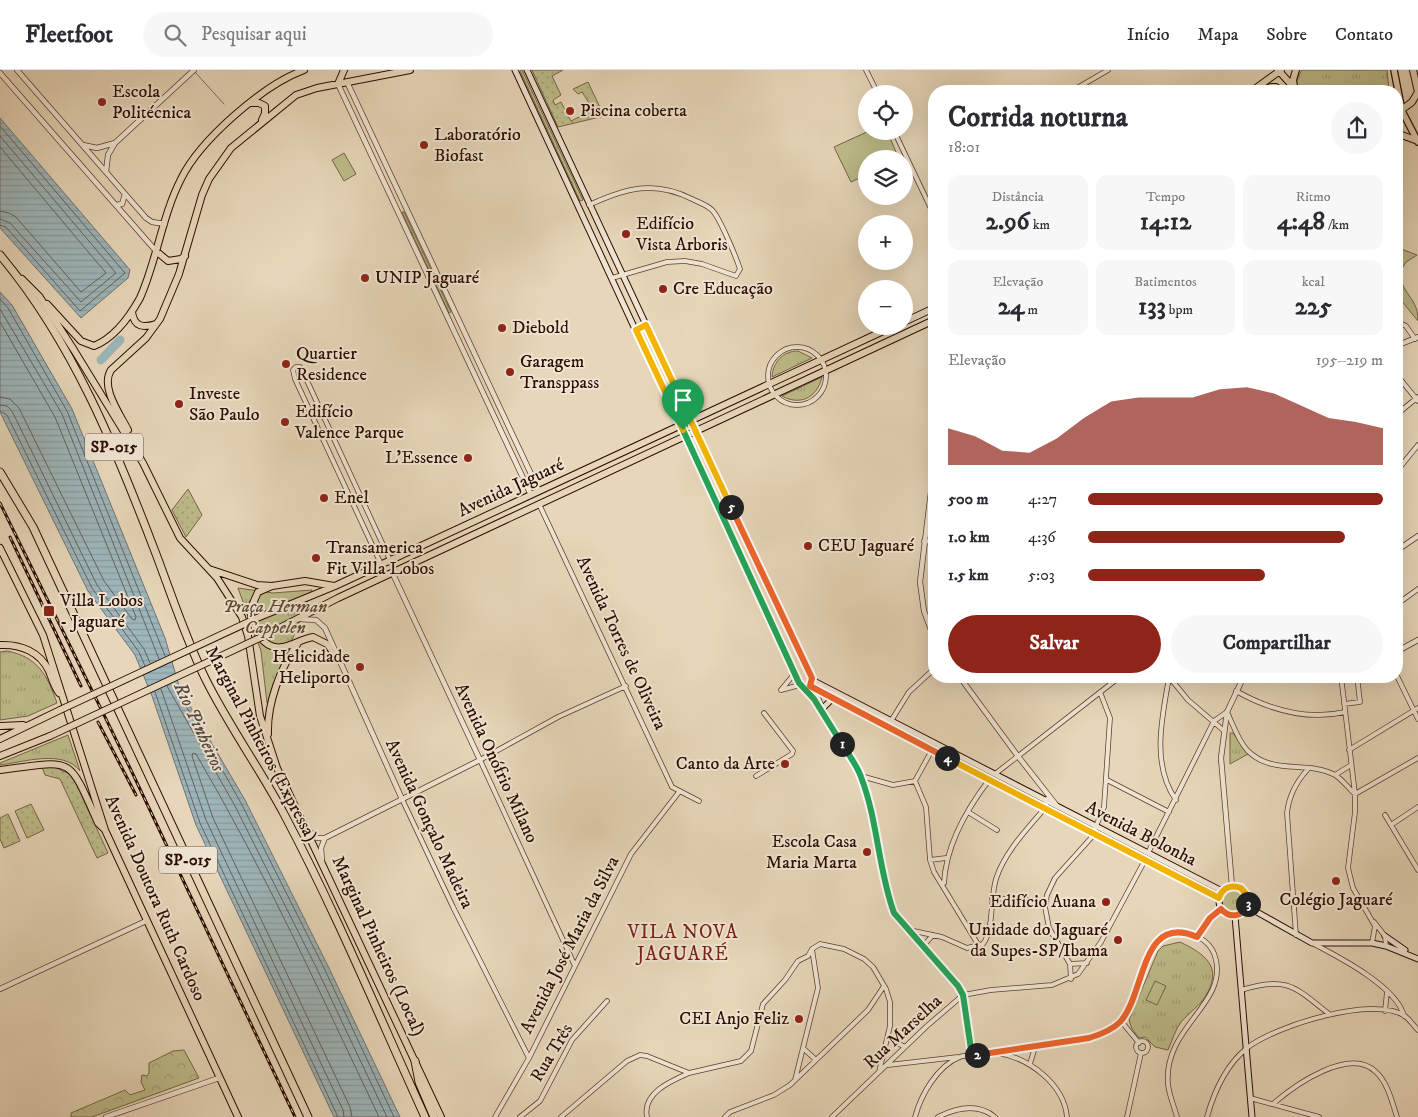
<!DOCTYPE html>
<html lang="pt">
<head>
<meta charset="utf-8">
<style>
	body { margin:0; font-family:"IM FELL DW Pica",serif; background:#f7f7f7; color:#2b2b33; height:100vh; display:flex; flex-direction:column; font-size:19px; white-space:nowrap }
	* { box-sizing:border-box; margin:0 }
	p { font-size:16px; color:#7c7c81 }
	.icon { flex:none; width:28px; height:28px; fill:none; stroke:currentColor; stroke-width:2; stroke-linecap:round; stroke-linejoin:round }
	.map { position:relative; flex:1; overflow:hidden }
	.details { position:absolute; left:928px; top:15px; width:475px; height:598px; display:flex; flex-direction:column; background:#fff; border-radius:20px; box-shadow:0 5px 20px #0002 }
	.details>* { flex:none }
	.tools { position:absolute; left:858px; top:15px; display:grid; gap:10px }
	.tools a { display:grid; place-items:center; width:55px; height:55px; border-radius:50%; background:#fff; box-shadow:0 5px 20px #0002; font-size:25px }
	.pin { position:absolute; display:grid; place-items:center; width:42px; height:42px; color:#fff; margin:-51px -21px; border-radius:50% 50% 50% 0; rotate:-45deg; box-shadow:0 0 5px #0007 }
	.pin .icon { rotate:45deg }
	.km { position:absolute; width:25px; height:25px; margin:-12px; border-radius:50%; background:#222; color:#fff; font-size:14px; line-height:25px; text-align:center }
	.round { display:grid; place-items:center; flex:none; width:52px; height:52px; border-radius:26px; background:#f7f7f7 }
	.overview { display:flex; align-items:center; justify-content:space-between; height:85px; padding:0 20px }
	h1 { font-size:28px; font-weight:700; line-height:38px }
	.figures { display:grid; grid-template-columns:repeat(3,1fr); gap:8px; height:85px; padding:5px 20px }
	.figures div { display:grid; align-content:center; border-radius:12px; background:#f7f7f7; text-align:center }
	.figures b { font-size:25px; font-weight:700 }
	.figures small { font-size:14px; font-weight:400 }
	.figures p { font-size:14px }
	.chart { height:140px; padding:10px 20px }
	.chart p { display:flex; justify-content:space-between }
	.chart svg { width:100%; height:90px; margin-top:5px; fill:#8f2418; opacity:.7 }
	.action { display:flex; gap:10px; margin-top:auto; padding:10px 20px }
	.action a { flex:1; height:58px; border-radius:30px; background:#8f2418; color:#fff; font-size:20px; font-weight:700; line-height:58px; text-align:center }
	.action a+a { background:#f7f7f7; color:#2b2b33 }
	ul { padding:0 20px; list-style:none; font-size:16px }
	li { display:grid; grid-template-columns:80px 60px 1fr; align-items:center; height:38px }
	li i { height:12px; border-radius:6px; background:#8f2418 }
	header { display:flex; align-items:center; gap:30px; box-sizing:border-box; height:70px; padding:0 25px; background:#fff; border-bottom:1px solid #e1e1e2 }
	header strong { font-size:24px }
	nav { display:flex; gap:28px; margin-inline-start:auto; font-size:18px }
	.search { width:350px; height:45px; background:#f7f7f7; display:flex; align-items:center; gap:12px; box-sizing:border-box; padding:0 18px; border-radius:28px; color:#7c7c81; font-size:19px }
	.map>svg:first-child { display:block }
</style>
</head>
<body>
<header>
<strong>Fleetfoot</strong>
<div class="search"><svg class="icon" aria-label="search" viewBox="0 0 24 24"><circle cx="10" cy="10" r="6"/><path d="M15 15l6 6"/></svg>Pesquisar aqui</div>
<nav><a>Início</a><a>Mapa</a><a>Sobre</a><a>Contato</a></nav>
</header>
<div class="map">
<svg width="1418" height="1047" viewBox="0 0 1418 1047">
	<defs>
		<pattern id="grass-dots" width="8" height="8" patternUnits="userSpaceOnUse" patternTransform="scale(1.25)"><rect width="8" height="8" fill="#bdbc8a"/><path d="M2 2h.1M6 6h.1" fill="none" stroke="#a3a075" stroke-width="1.8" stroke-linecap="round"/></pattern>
		<pattern id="forest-crowns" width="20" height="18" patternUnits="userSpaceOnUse" patternTransform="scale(1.25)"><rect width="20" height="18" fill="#bdbc8a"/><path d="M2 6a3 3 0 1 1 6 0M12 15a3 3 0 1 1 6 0" fill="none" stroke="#a3a075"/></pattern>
		<pattern id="park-tufts" width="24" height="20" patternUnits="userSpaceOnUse" patternTransform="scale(1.25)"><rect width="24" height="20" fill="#bdbc8a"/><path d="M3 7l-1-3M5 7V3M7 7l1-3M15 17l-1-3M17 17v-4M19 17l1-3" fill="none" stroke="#a3a075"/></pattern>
		<pattern id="water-rules" width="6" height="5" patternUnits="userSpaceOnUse" patternTransform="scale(1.25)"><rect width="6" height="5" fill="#9db6bb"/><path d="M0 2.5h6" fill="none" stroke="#889b9f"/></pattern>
	</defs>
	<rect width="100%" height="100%" fill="#e7d6b9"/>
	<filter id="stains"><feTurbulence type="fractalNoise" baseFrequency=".004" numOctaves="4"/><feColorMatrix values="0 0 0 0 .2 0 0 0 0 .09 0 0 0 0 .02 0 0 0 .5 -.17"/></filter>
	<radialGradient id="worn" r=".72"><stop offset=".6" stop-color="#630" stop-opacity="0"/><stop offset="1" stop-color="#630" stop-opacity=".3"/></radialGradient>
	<!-- grass -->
	<path fill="url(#grass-dots)" stroke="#756445" d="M522 0 583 130 580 131 520 1Z
		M532 0H563L552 6 561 25 553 30 555 35 561 32 571 51 589 42 583 35 589 33 582 22 578 24 573 19 588 12 604 46 558 57Z
		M402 142H404L451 242 449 243Z
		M188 419 202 445 186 467 172 440Z
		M52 696 72 705 108 783 97 788 60 709 45 705 42 697Z
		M31 734 44 760 27 768 15 741Z
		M8 744 20 771 4 778 0 769V748Z"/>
	<!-- forest -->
	<path fill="url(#forest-crowns)" stroke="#756445" d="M184 980 199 1008 92 1047H71V1043L125 1020 130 1025 145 1020 141 1012 142 1005 147 1006 149 1003V993L173 981Z"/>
	<!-- park -->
	<path fill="url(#park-tufts)" stroke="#756445" d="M1302 0H1387L1389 21H1301C1294 13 1297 8 1302 0Z
		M1396 177 1417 185 1406 192 1399 203C1404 227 1418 228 1418 251L1396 224Z
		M798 281 812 288 772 307C773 292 783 281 798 281Z
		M822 307C817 328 800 336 782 326Z
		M238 518 273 523 312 520 267 633 261 581Z
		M7 581C38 587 47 605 57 633L28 646 0 650V582Z
		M1230 663H1233L1248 684 1230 694Z
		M68 665 80 701C63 679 24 692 0 695V693Z
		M1222 831a11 11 0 1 1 22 0a11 11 0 1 1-22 0Z
		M1180 872C1205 884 1224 897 1205 927 1199 936 1189 943 1181 952 1175 960 1172 971 1168 980L1155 977 1145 967 1139 968 1132 959 1129 950 1158 881 1163 876Z"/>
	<!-- pitch -->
	<path fill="#bdbc8a" stroke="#756445" d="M869 61H887L899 89H866V105L851 112 834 77Z
		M344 83 356 104 344 111 332 90Z
		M1155 911 1166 916 1157 935 1146 930Z"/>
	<!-- water -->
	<path fill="url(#water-rules)" stroke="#707270" d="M0 48 130 200 128 208 81 248 0 158Z
		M0 222 12 235 72 339 165 568 180 619 245 730 328 896 400 1047H334L196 755 152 626 135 585 88 521 0 342Z"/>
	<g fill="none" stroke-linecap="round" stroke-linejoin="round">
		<!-- shore -->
		<path stroke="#65615e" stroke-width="1" d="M0 56 125 203 80 241 6 157 0 155
			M0 66 116 203 81 232 10 153 0 149
			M0 77 106 203 81 222 16 147 9 143 0 141
			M0 229 8 238 67 341 165 586
			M0 239 62 344 159 589
			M0 252 55 347 136 547 135 550 132 549 104 511 19 338 10 329 0 327
			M0 335 7 336 12 341 97 515 144 579 150 593
			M0 341 7 345 92 518 139 582 145 596
			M173 613 241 733 324 898 394 1047
			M167 616 235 736 318 901 387 1047
			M161 619 206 750 343 1040 344 1047
			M155 622 200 753 338 1047
			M352 1047 350 1037 213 748 192 686 193 683 196 684C265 801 321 925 379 1047"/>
		<!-- stream -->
		<path stroke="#707270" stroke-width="1" d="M194 1 224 34"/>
		<!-- river -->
		<path stroke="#9db6bb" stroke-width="9" d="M101 290 120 270"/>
		<defs>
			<path id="minor" d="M866 0 878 24
				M1072 21 1108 0
				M894 61 934 145
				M589 135C626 118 654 110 692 129 698 132 707 135 712 140 720 148 736 187 740 199L736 206 702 194 685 191 667 192 612 208
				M1396 251 1406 256 1415 269
				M768 306a29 29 0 1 1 58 0a29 29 0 1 1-58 0Z
				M1396 304 1418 331
				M1396 345 1418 327
				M1396 402 1418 375
				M539 434 672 717 699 731
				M924 471 934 472
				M381 494 295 309 293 300 296 297H300L303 302 390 490
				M1396 535 1418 519
				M1396 604 1418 649
				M1341 606 1355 724 1418 688
				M1169 608C1162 647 1151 695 1176 730
				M1170 608 1188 630 1223 660
				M802 617 814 629 861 706 876 758 890 831 894 843 958 916 963 925 972 986
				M809 617 818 627 823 640
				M781 620 795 603
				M781 620 800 615
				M1236 621C1270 640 1306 651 1345 642
				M1344 634 1360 632 1357 606
				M891 651 909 622 934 599
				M1214 651 1227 642C1233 655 1238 670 1247 680 1272 706 1307 690 1335 705 1342 709 1349 719 1355 724V742L1348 798 1353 818 1375 856 1372 873
				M1349 680 1418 638
				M995 704 1121 606
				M1335 705 1351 695
				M756 706 792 684 793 681 764 643
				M861 706 893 715 915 711 932 680
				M1107 710 1169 742
				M915 711 926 737 930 790 934 802 979 876
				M402 729 453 837 529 988
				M968 742 997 760
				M1385 745 1418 800
				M1391 755 1418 737
				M1148 783 1214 651
				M930 790 946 788
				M944 813C946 775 966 740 989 710
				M992 828 1046 831
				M1374 852 1385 866 1386 876
				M909 860 942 867 967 878 983 874C994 860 990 828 996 809 1004 783 1027 759 1045 738L1047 729
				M1296 865 1287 743C1289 725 1296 712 1308 699
				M1197 867 1210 849 1221 839
				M1314 874C1339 887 1397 917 1404 946
				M924 875 933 865
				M1070 894 1087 893
				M575 896 480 690 558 647 626 616
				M1071 909 1070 894 1049 858 1045 837 1047 825 1055 808 1091 768 1104 737 1110 648 1100 622
				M1241 920C1287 906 1294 916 1329 944
				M1385 941 1387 922
				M1121 951 1139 973
				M888 968 905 977
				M1136 977a6 6 0 1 1 12 0a6 6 0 1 1-12 0Z
				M804 979 816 990
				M997 982 1089 968C1129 958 1135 920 1148 886 1160 855 1209 856 1216 890 1226 935 1163 958 1168 1014 1169 1025 1174 1036 1177 1047
				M1030 994 1035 977
				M888 995 958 987
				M795 1010 818 918 812 879
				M1250 1028 1319 1047
				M1274 1033C1295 1015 1350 976 1376 1002 1388 1013 1392 1032 1397 1047
				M495 1047 529 988 631 784 679 722
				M520 1047 540 1031 572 970 607 931
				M561 1047 627 991 640 985 647 986 689 1003 741 991 751 981 763 934 785 910 798 891 808 886 812 879 820 874 844 879 864 889 873 897 886 919 890 932V956L879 1002
				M647 1047C642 1023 671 1011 689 1003
				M725 1047 730 1042 774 1025 790 1015 868 940 884 916
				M832 1047 927 956 963 925 991 920 1052 915 1078 904 1101 872 1145 790
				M915 1047C921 1025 937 996 960 987 964 985 971 986 975 985 982 984 991 981 998 983 1029 988 1064 1014 1067 1047
				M938 1047C956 1038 978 1033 995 1047
				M1127 1047 1141 983
				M1207 1047C1214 1022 1226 995 1247 978 1275 956 1373 925 1405 946 1410 950 1414 956 1418 960"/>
			<path id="tertiary" d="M17 0 146 148 152 152 165 154
				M0 3 156 181
				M347 12 539 421
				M338 14 531 425
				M83 75 97 78 115 73
				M106 102 108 85 115 73 194 0
				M116 135 122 134 125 124
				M1396 276 1418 267
				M934 397 920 512 924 541 934 568
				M1396 481 1418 466
				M300 549 316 550 325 558 402 729
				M1396 582 1418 570
				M959 606 1017 685 1057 736
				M308 760 317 768H325L480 690 392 502
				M322 791 321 778 325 768
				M1232 816 1221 688 1227 642 1244 606
				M0 919 146 851
				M106 1047 219 1008"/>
			<path id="secondary" d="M515 0 799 613 802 617H808L812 610
				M527 0 812 610
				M812 610 1222 821
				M810 616 1219 828
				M823 638 832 629
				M1219 831a15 15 0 1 1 30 0a15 15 0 1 1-30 0Z
				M1248 837 1312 873H1372L1386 876 1418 889
				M1235 846 1252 1047
				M1385 866 1405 880"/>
			<path id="primary" d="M1394 0 1402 41 1418 72"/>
			<path id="trunk" d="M1278 0 1297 21
				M1413 0 1418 22
				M338 14 344 0
				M1294 17 1293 10 1296 0
				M1252 21 1281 0
				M1263 21 1271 17H1276L1281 21
				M250 33H259L265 36V43L262 50
				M1396 44 1412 32 1418 22
				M1396 63 1418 71
				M156 181 168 191 181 189 185 186
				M22 209 39 226 74 280 143 393 180 468 217 508 242 547 248 566 260 646 277 698 441 1047
				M47 234 81 271 94 276C114 268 130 246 140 228 157 190 162 146 181 109 200 70 263 15 304 0
				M132 242C134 257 143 258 156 254
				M904 252 934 238
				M128 360C120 344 100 317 111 300L146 268 160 249 179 204 202 125 209 109 231 78 296 25 317 18 410 0
				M0 478 43 565 105 760 238 1047
				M209 499 257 515 272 516 305 511 334 516
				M272 516 258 522 250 540C252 556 262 581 283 577 293 575 302 569 313 567L327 574 336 586
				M257 548 335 516 894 256
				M266 565 338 528 934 250
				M0 575C21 574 40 582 49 601 52 609 54 616 59 623
				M0 656 23 655
				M268 664C267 634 280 598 298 573
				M0 669 60 640
				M0 686 50 666
				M0 700C74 691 67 683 98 753L103 758"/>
			<path id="motorway" d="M0 185C73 272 116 379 156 484 172 526 186 570 206 610 229 656 260 699 284 744 336 842 379 946 425 1047
				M0 402 33 457 308 1047
				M415 991 419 1012 434 1047"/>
		</defs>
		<!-- minor casing -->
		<use href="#minor" stroke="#5c3e2e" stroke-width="5.5"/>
		<!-- tertiary casing -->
		<use href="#tertiary" stroke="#5c3e2e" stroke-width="6"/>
		<!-- secondary casing -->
		<use href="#secondary" stroke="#2d0c00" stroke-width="7"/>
		<!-- primary casing -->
		<use href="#primary" stroke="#2d0c00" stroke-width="8"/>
		<!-- trunk casing -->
		<use href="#trunk" stroke="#2d0c00" stroke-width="8"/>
		<!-- motorway casing -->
		<use href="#motorway" stroke="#2d0c00" stroke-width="9"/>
		<!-- minor -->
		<use href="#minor" stroke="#efe4d2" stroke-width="4"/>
		<!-- tertiary -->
		<use href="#tertiary" stroke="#efe4d2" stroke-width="4.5"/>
		<!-- secondary -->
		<use href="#secondary" stroke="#efe4d2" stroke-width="5"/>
		<!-- primary -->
		<use href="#primary" stroke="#e7d6b9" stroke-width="5.5"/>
		<!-- trunk -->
		<use href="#trunk" stroke="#e7d6b9" stroke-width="6"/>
		<!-- motorway -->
		<use href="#motorway" stroke="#e7d6b9" stroke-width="7"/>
		<defs>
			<path id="rail" d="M0 433 131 700 295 1047
				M10 467 81 616
				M98 652 136 725"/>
		</defs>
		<!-- rail casing -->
		<use href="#rail" stroke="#2d0c00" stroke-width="3"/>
		<!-- rail -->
		<use href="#rail" stroke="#efe4d2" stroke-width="1" stroke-dasharray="4" stroke-linecap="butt"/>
		<defs>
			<path id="trunk-bridge" d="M60 640 257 548
				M50 666 266 565"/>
		</defs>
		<!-- trunk-bridge casing -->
		<use href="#trunk-bridge" stroke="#2d0c00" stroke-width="8" stroke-linecap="butt"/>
		<!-- trunk-bridge -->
		<use href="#trunk-bridge" stroke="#e7d6b9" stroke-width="6"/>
	</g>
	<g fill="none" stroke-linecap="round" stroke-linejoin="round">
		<defs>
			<path id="split-1" d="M683 360 799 613 814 629 842 674"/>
			<path id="split-2" d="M842 674C848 684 857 695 861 707 878 751 878 799 894 843L958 916 963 925 972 986 977 985"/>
			<path id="split-3" d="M977 985 1089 968C1099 965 1112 960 1120 952 1146 924 1140 842 1197 867L1210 848 1221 839C1230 849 1243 847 1248 834"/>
			<path id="split-4" d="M947 688 1219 828C1222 818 1231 814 1241 818L1247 825 1248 834"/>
			<path id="split-5" d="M731 437 812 608 810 616 947 688"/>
			<path id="split-6" d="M683 360 636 260 646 255 731 437"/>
		</defs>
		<!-- split-1 casing -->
		<use href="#split-1" stroke="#fff" stroke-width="10"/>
		<!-- split-2 casing -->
		<use href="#split-2" stroke="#fff" stroke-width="10"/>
		<!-- split-3 casing -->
		<use href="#split-3" stroke="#fff" stroke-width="10"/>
		<!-- split-4 casing -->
		<use href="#split-4" stroke="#fff" stroke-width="10"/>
		<!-- split-5 casing -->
		<use href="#split-5" stroke="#fff" stroke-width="10"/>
		<!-- split-6 casing -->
		<use href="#split-6" stroke="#fff" stroke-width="10"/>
		<!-- split-1 -->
		<use href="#split-1" stroke="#22a559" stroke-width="6"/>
		<!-- split-2 -->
		<use href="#split-2" stroke="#22a559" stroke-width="6"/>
		<!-- split-3 -->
		<use href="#split-3" stroke="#f0652b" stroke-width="6"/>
		<!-- split-4 -->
		<use href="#split-4" stroke="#f5b400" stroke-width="6"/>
		<!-- split-5 -->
		<use href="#split-5" stroke="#f0652b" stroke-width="6"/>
		<!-- split-6 -->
		<use href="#split-6" stroke="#f5b400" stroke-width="6"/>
	</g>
	<!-- markers -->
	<g fill="#8f2418" stroke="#efe4d2" stroke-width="2">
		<circle cx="102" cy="32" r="5"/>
		<circle cx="570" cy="41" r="5"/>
		<circle cx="424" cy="75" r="5"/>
		<circle cx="626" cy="164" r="5"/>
		<circle cx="365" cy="208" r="5"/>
		<circle cx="663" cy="219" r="5"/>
		<circle cx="502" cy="258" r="5"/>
		<circle cx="286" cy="294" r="5"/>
		<circle cx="510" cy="302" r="5"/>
		<circle cx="179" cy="334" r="5"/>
		<circle cx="285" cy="352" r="5"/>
		<circle cx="468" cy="388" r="5"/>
		<circle cx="324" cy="428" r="5"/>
		<circle cx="808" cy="476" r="5"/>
		<circle cx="316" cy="488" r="5"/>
		<rect x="43" y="535" width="12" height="12" rx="2.5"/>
		<circle cx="360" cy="597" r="5"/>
		<circle cx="785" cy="694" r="5"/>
		<circle cx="867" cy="782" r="5"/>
		<circle cx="1336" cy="811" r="5"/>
		<circle cx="1106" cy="832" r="5"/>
		<circle cx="1118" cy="870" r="5"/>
		<circle cx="799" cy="949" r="5"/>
	</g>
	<g text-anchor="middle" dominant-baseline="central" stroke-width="4" stroke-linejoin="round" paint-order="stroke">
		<!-- shield labels -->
		<g fill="#efe4d2" stroke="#674d3f" stroke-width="1">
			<rect x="85" y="363.5" width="58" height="27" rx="4"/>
			<rect x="159" y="776.5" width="58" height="27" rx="4"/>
		</g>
		<g font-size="16" font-weight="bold" fill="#2d0c00">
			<text x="114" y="377">SP-015</text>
			<text x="188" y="790">SP-015</text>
		</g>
		<!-- poi labels -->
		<g font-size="18" fill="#2d0c00" stroke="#efe4d2" text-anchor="start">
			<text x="112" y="22">Escola<tspan x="112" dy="21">Politécnica</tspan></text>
			<text x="580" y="41">Piscina coberta</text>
			<text x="434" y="65">Laboratório<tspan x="434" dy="21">Biofast</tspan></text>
			<text x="636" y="154">Edifício<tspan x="636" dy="21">Vista Arboris</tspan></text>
			<text x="375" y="208">UNIP Jaguaré</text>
			<text x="673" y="219">Cre Educação</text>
			<text x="512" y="258">Diebold</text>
			<text x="296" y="284">Quartier<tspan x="296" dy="21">Residence</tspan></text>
			<text x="520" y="292">Garagem<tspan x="520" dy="21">Transppass</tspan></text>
			<text x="189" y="324">Investe<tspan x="189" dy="21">São Paulo</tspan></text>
			<text x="295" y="342">Edifício<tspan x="295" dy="21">Valence Parque</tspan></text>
			<text x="458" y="388" text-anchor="end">L'Essence</text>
			<text x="334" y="428">Enel</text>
			<text x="818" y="476">CEU Jaguaré</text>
			<text x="326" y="478">Transamerica<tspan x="326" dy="21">Fit Villa Lobos</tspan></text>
			<text x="60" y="531">Villa Lobos<tspan x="60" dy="21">- Jaguaré</tspan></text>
			<text x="350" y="587" text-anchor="end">Helicidade<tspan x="350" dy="21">Heliporto</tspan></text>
			<text x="775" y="694" text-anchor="end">Canto da Arte</text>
			<text x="857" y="772" text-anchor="end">Escola Casa<tspan x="857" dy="21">Maria Marta</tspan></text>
			<text x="1336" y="830" text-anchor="middle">Colégio Jaguaré</text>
			<text x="1096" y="832" text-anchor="end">Edifício Auana</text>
			<text x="1108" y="860" text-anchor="end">Unidade do Jaguaré<tspan x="1108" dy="21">da Supes-SP/Ibama</tspan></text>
			<text x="789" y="949" text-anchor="end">CEI Anjo Feliz</text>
		</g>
		<!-- street labels -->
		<g font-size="18" fill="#2d0c00" stroke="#efe4d2">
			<text transform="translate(511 418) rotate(-25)">Avenida Jaguaré</text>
			<text transform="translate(621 573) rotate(65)">Avenida Torres de Oliveira</text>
			<text transform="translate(261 674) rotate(62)">Marginal Pinheiros (Expressa)</text>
			<text transform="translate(496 693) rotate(65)">Avenida Onófrio Milano</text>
			<text transform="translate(429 754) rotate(65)">Avenida Gonçalo Madeira</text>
			<text transform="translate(1141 764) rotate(27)">Avenida Bolonha</text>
			<text transform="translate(155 828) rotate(66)">Avenida Doutora Ruth Cardoso</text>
			<text transform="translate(570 875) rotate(-63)">Avenida José Maria da Silva</text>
			<text transform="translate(378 876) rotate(65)">Marginal Pinheiros (Local)</text>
			<text transform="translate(903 962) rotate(-43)">Rua Marselha</text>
			<text transform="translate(552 983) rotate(-59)">Rua Três</text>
		</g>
		<!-- park labels -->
		<g font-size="18" font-style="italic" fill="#5f4a30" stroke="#efe4d2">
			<text x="275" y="537">Praça Herman<tspan x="275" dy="21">Cappelen</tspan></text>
		</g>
		<!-- water labels -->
		<g font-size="19" font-style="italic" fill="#544841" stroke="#efe4d2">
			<text transform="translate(199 657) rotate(65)">Rio Pinheiros</text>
		</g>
		<!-- neighbourhood labels -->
		<g font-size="19" letter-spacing="1" fill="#7a1f14" stroke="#efe4d2">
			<text x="683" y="862">VILA NOVA<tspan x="683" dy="22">JAGUARÉ</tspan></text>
		</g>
	</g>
	<rect width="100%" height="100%" filter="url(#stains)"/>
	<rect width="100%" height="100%" fill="url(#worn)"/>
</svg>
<div class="tools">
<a><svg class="icon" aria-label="locate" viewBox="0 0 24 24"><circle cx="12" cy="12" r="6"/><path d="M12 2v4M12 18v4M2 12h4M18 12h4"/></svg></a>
<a><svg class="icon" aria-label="layers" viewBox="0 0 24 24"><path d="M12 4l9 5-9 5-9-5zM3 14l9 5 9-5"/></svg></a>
<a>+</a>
<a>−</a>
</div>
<div class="pin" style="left:683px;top:360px;background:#1e9e55"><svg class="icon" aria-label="arrive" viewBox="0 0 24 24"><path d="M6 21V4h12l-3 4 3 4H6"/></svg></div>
<b class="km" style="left:842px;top:674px">1</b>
<b class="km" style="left:977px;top:985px">2</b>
<b class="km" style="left:1248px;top:834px">3</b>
<b class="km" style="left:947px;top:688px">4</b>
<b class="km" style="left:731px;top:437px">5</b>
<section class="details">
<div class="overview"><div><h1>Corrida noturna</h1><p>18:01</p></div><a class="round"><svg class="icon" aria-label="share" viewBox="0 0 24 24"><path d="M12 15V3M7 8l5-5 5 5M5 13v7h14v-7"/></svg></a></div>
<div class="figures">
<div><p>Distância</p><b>2.96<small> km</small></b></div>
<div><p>Tempo</p><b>14:12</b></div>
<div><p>Ritmo</p><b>4:48<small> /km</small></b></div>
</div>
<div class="figures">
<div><p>Elevação</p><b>24<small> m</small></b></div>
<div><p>Batimentos</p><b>133<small> bpm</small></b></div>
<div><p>kcal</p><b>225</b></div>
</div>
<div class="chart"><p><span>Elevação</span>195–219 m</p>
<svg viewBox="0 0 160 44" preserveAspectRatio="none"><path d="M0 44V26L10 30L20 37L30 38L40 31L50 21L60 13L70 11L80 11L90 11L100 7L110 6L120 9L130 15L140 21L150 23L160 26V44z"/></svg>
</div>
<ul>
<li><b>500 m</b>4:27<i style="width:100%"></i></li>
<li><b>1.0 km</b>4:36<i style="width:87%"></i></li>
<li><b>1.5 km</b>5:03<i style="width:60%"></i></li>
</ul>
<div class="action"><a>Salvar</a><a>Compartilhar</a></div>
</section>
</div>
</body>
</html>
